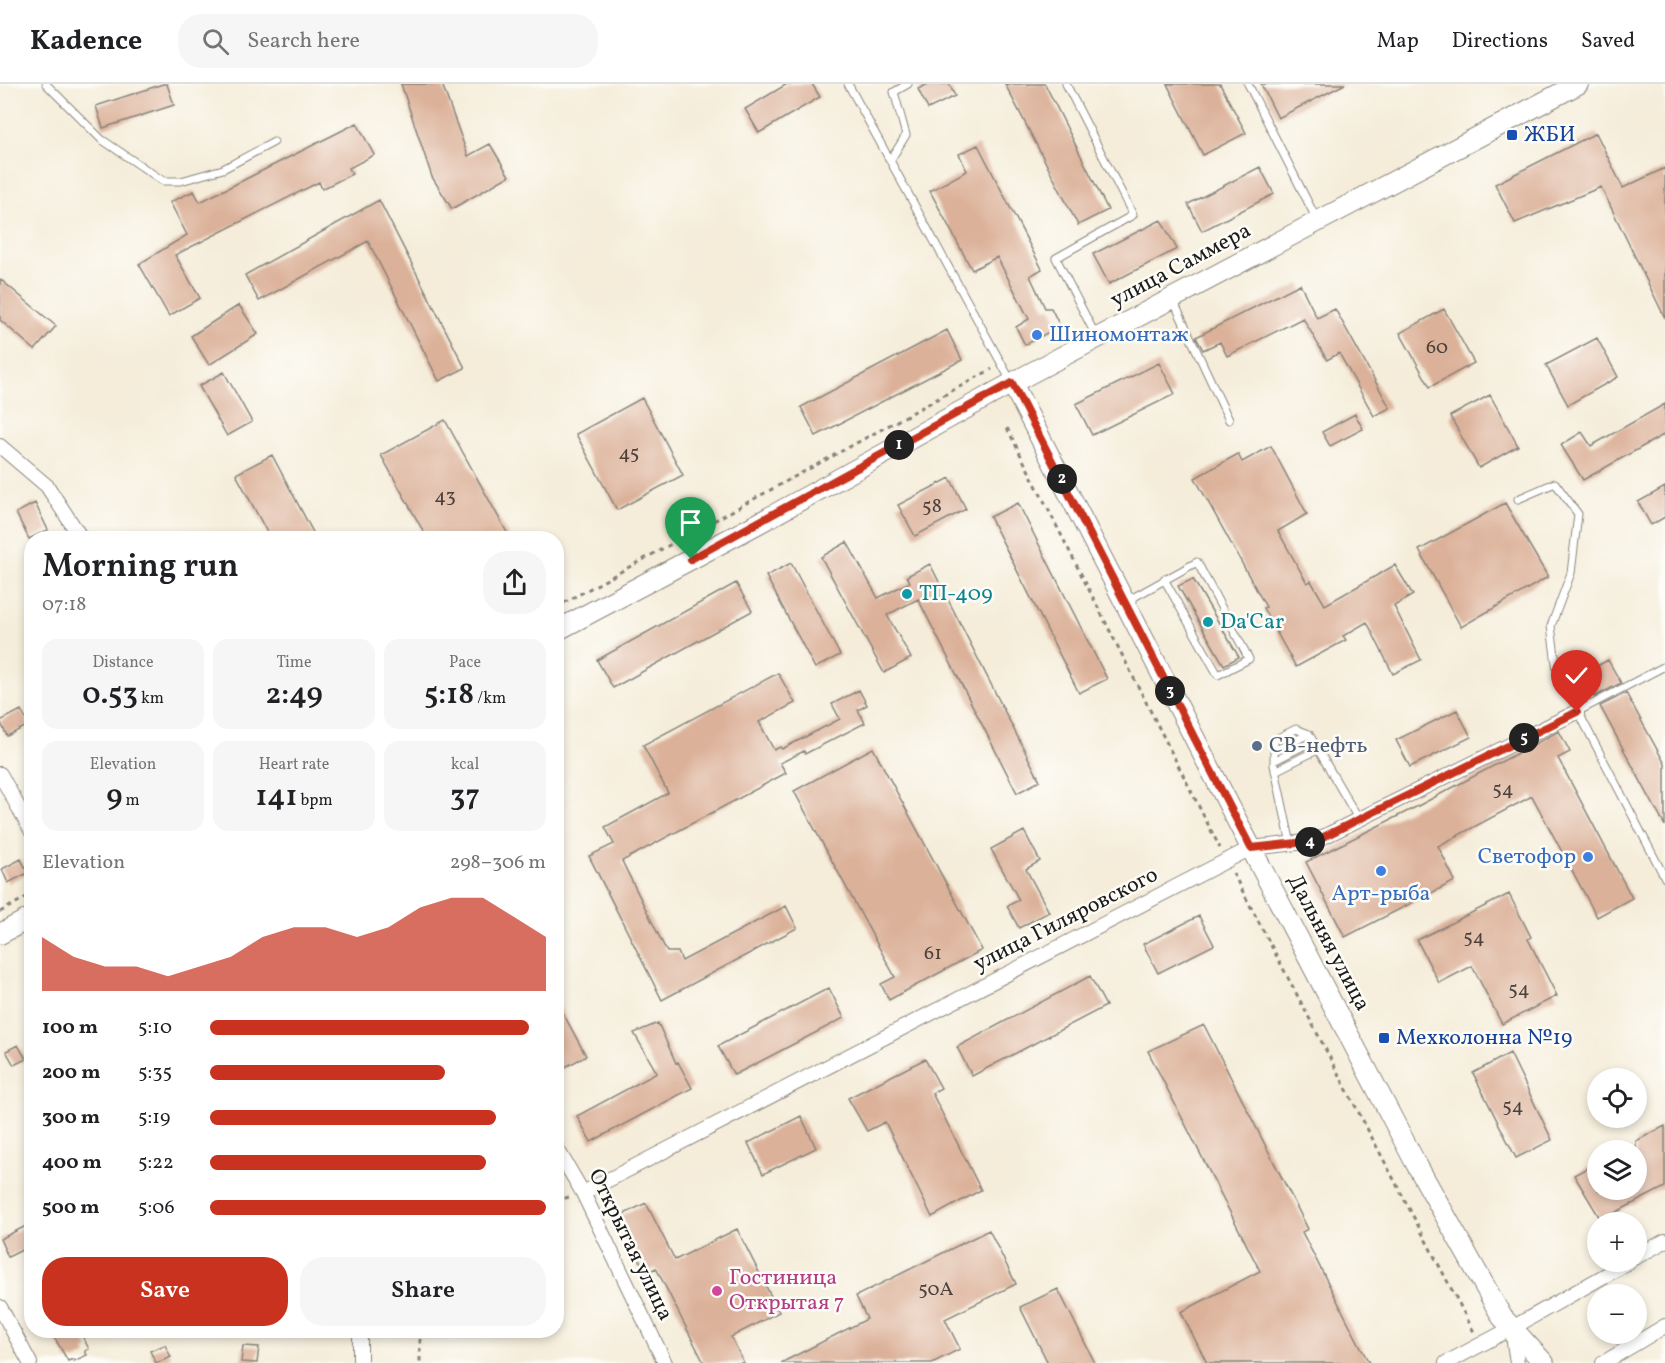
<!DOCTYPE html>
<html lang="en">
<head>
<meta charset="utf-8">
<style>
	body { margin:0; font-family:Vollkorn,serif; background:#f6f6f6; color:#202124; height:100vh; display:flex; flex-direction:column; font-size:22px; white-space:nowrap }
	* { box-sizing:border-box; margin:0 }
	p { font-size:20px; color:#757577 }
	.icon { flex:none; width:33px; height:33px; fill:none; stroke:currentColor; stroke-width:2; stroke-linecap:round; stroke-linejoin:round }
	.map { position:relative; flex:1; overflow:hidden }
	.panel { position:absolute; left:24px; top:447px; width:540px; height:807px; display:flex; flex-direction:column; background:#fff; border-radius:24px; box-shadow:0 3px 9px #0003 }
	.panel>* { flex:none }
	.tools { position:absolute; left:1587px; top:984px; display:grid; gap:12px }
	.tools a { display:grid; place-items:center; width:60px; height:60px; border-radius:50%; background:#fff; box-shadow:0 3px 9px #0003; font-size:30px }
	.pin { position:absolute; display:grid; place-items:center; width:51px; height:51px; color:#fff; margin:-62px -26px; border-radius:50% 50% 50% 0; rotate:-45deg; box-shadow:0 0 6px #0007 }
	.pin .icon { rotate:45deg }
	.km { position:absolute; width:30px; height:30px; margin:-15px; border-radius:50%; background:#222; color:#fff; font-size:16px; line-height:30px; text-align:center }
	.round { display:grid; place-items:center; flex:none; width:63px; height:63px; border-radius:24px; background:#f6f6f6 }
	.headline { display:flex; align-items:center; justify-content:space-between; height:102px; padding:0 18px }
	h1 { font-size:33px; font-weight:600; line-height:45px }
	.metrics { display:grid; grid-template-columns:repeat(3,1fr); gap:9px; height:102px; padding:6px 18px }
	.metrics div { display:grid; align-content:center; border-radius:15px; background:#f6f6f6; text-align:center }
	.metrics b { font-size:30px; font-weight:600 }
	.metrics small { font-size:16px; font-weight:400 }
	.metrics p { font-size:16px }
	.chart { height:168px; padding:12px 18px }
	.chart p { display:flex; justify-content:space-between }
	.chart svg { width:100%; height:108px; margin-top:6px; fill:#c8321e; opacity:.7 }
	.action { display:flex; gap:12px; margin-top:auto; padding:12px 18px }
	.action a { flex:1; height:69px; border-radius:24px; background:#c8321e; color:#fff; font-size:24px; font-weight:600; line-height:69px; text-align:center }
	.action a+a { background:#f6f6f6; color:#202124 }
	ul { padding:0 18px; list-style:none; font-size:20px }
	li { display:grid; grid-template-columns:96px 72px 1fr; align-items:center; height:45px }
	li i { height:15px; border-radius:8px; background:#c8321e }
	header { display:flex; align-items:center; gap:36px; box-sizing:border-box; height:84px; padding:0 30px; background:#fff; border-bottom:2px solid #e0e0e0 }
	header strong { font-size:28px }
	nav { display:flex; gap:33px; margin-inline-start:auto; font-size:21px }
	.search { width:420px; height:54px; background:#f6f6f6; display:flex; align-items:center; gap:15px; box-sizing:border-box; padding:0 21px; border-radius:24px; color:#757577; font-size:22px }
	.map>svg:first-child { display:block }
</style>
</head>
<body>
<header>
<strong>Kadence</strong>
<div class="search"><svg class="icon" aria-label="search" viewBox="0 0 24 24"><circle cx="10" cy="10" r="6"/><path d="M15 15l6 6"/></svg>Search here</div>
<nav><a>Map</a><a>Directions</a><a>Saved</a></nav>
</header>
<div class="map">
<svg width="1665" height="1279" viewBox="0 0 1665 1279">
	<rect width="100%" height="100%" fill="#fdfcf7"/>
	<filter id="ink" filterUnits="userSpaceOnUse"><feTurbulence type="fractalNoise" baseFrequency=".0167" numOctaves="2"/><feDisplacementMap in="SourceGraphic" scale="12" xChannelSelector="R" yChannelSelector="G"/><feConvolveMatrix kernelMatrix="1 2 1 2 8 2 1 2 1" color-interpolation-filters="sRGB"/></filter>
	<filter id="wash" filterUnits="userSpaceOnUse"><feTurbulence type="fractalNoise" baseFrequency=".008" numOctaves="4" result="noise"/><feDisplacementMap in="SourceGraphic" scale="24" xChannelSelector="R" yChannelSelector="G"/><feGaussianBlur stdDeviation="1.35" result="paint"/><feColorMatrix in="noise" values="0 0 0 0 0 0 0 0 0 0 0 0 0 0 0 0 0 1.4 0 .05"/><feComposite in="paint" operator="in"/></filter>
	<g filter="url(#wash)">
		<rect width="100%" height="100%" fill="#f5edda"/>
		<g id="blocks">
			<!-- building -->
			<path fill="#dcb199" d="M163 0H167L174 21 103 44 96 22Z
				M401 0H442L468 72 490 60 509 92 452 125 432 93Z
				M787 0H812L820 13 759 49 745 25Z
				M928 0H949L955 12 928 25 918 5Z
				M1005 0H1045L1108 126 1078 141Z
				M1167 0H1220L1246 49 1203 71Z
				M1261 0H1345L1278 34Z
				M357 39 374 71 349 84 352 90 322 105 319 98 175 171 200 214 169 232 139 180 187 151 170 118 194 107 200 118Z
				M1596 49 1623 104 1665 84V234L1601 103 1515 139 1495 100Z
				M978 61 1042 185 1030 192 1045 224H1051L1060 242 1025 261 1016 243 1029 235 997 173 972 186 930 107 967 87 959 70Z
				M1260 83 1274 110 1202 147 1188 120Z
				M379 116 465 284 439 297 368 157 259 217 245 191Z
				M1161 136 1177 165 1109 200 1093 170Z
				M0 195 56 242 35 266 0 236Z
				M1300 200 1317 234 1335 225 1390 324 1374 332 1339 269 1327 276 1303 234 1227 272 1220 258 1203 266 1196 253Z
				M239 221 258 250 209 281 191 252Z
				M1444 225 1474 279 1430 303 1400 249Z
				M947 246 962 276 816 352 801 323Z
				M1597 254 1618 293 1568 321 1546 281Z
				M1159 279 1175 310 1092 351 1076 320Z
				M224 288 252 338 227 352 199 302Z
				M1490 311 1518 362 1479 384 1450 332Z
				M642 314 683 391 617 426 576 350Z
				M1665 320V350L1583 396 1561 361 1582 348 1591 362Z
				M1355 330 1363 345 1330 362 1322 348Z
				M445 336 510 454H427L381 371Z
				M1271 362 1307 430 1278 447 1307 499 1311 497 1325 521 1395 481 1413 511 1394 522 1421 576 1393 590 1367 538 1343 552 1346 556 1296 583 1263 524 1266 523 1195 394 1238 370 1242 378Z
				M272 371 316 454H270L236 390Z
				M950 394 966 425 915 452 898 421Z
				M1665 403V433L1651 441 1638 418Z
				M35 419 48 446 29 455 16 429Z
				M1018 419 1107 595 1079 609 990 433Z
				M1505 419 1548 493 1461 543 1419 466Z
				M847 458 878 514 910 498 907 492 930 480 1040 697 1017 709 918 515 887 531 911 574 884 589 821 473Z
				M791 479 840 571 815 584 766 492Z
				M1193 495 1239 573 1224 581 1178 502Z
				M736 499 752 527 613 604 597 576Z
				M1608 576 1621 599 1594 613 1582 590Z
				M778 589 795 619 759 638 774 666 780 663 782 665 840 635 832 620 859 606 867 621 858 626 865 639 805 670 804 667 780 679 786 689 622 777 667 868H678L682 877 786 822 797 844 662 916 589 772 614 760 605 743 668 709 643 661Z
				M1626 609 1665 680V742L1600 622Z
				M21 626 29 641 7 652 0 637Z
				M1457 626 1471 653 1410 683 1396 656Z
				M1559 647 1570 668 1558 674 1632 814 1597 833 1532 712 1438 762 1455 797 1345 853 1306 778 1418 722Z
				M873 664 982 866 889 916 881 900 895 893 794 707Z
				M1024 747 1040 777 1026 785 1049 828 1019 844 1007 822 1019 816 991 765Z
				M21 775 28 789 8 799 2 785Z
				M1509 810 1531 853 1528 855 1557 912 1502 940 1472 882 1439 899 1417 856Z
				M1199 832 1214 861 1158 889 1143 860Z
				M1090 892 1106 922 972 992 957 963Z
				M829 904 844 934 734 991 718 962Z
				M556 916 586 972 556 988Z
				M658 939 676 979 678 978 692 1004 591 1058 577 1032 657 989 634 949Z
				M1204 941 1308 1145 1302 1148 1369 1279H1207L1181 1228 1260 1187 1148 967Z
				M18 961 26 975 14 981 6 967Z
				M1510 969 1552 1056 1516 1074 1473 989Z
				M925 975 941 1004 932 1009 981 1106 932 1133 885 1038 867 1047 848 1014Z
				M801 1032 816 1064 763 1090 748 1059Z
				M1665 1042V1103L1601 1136 1574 1091 1598 1078V1106H1636V1057Z
				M646 1119 675 1176 737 1145 779 1228 731 1253 744 1279H704L656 1184 646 1189 618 1133Z
				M32 1139V1161L8 1173 0 1155Z
				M989 1146 1016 1200 945 1235 960 1265 932 1279H781L867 1235 856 1212Z
				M1058 1205 1095 1279H1048L1020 1223Z
				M66 1246H79L89 1265 85 1267 87 1271 74 1277 73 1275 68 1277 54 1253Z
				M165 1261 171 1273 156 1279 150 1267Z
				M243 1262 259 1263 257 1279 241 1278Z"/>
		</g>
	</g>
	<g filter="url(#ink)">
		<use href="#blocks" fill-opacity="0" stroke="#88847b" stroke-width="1.5"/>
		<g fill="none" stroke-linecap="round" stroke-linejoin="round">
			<defs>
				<path id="lane" d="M46 0 101 55 163 97H181L223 85 274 58
					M848 0 1011 297
					M1066 0 1133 131 1056 174 1096 252
					M1248 0 1317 136
					M890 77 906 51 894 8 908 0
					M1173 216 1229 336
					M1518 415 1555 399 1578 430 1571 489 1551 542 1557 587 1665 794
					M1127 517 1197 478 1249 575 1218 591 1164 495
					M1577 628 1665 582
					M1274 667 1309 650
					M1274 677 1313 657
					M1275 687 1319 665
					M1291 760 1274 681V656L1296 645 1309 650 1359 736"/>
				<path id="street" d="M0 362 47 402 81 454
					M0 690 32 748
					M556 1063 583 1109 665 1279
					M583 1109 1251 764 1315 757 1577 628
					M1636 1173 1665 1157
					M0 1223 30 1279
					M1512 1244 1517 1279
					M360 1279V1246
					M1446 1279 1512 1244 1629 1178
					M1603 1279 1665 1242"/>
				<path id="secondary" d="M1012 299 1251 764 1414 1076 1502 1233 1544 1279
					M556 547 759 439 1012 299 1578 0
					M0 850 32 833"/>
			</defs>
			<!-- lane casing -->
			<use href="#lane" stroke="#88847b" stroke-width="9"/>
			<!-- street casing -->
			<use href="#street" stroke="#88847b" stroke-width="16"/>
			<!-- secondary casing -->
			<use href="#secondary" stroke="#88847b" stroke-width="22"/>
			<!-- path -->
			<path stroke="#88847b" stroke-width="3" stroke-dasharray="4.5 4.5" stroke-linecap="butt" d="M1007 344 1220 764
				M556 523 992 285
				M1233 789 1474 1248
				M0 828 32 810
				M556 1117 569 1113
				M420 1246V1279"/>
			<!-- lane -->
			<use href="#lane" stroke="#fff" stroke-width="7"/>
			<!-- street -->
			<use href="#street" stroke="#fff" stroke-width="14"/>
			<!-- secondary -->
			<use href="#secondary" stroke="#fff" stroke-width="20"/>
		</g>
	</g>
	<g fill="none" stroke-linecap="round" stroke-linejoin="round" filter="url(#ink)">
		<defs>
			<path id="route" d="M691 475 1012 299 1251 764 1315 757 1577 628"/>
		</defs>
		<!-- route casing -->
		<use href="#route" stroke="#fff" stroke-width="12"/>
		<!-- route -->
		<use href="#route" stroke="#c8321e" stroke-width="8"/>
	</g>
	<!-- markers -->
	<g fill="#1a4fb4" stroke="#fdfcf7" stroke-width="2">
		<rect x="1506" y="45" width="12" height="12" rx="3"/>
		<rect x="1378" y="948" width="12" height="12" rx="3"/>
	</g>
	<g fill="#3f7fe0" stroke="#fdfcf7" stroke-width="2">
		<circle cx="1037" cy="251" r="6"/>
		<circle cx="1588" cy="773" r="6"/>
		<circle cx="1381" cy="787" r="6"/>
	</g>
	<g fill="#0f9aa8" stroke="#fdfcf7" stroke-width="2">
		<circle cx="907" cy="510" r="6"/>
		<circle cx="1208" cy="538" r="6"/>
	</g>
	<circle fill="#5c6f8a" stroke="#fdfcf7" stroke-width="2" cx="1257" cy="662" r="6"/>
	<circle fill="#d1479c" stroke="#fdfcf7" stroke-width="2" cx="717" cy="1207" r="6"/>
	<g text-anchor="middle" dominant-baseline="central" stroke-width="5" stroke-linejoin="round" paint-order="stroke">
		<!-- number labels -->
		<g font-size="20" fill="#4c413b">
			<text x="1437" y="264">60</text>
			<text x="629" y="370">45</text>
			<text x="445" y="413">43</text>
			<text x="932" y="423">58</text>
			<text x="1503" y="706">54</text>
			<text x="1474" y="854">54</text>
			<text x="933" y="870">61</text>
			<text x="1519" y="906">54</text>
			<text x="1513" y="1023">54</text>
			<text x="936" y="1206">50А</text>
		</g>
		<!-- transit labels -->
		<g font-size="22" fill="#164399" stroke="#fdfcf7" text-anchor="start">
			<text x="1524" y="51">ЖБИ</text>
			<text x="1396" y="954">Мехколонна №19</text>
		</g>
		<!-- street labels -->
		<g font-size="22" fill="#1c1c1c" stroke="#fdfcf7">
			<text transform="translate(1181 182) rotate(-28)">улица Саммера</text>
			<text transform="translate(1066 836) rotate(-27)">улица Гиляровского</text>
			<text transform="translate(1328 859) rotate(62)">Дальняя улица</text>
			<text transform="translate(630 1161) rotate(64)">Открытая улица</text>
		</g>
		<!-- shop labels -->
		<g font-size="22" fill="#366cbe" stroke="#fdfcf7" text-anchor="start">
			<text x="1049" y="251">Шиномонтаж</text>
			<text x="1576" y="773" text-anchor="end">Светофор</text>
			<text x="1381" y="810" text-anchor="middle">Арт-рыба</text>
		</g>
		<!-- culture labels -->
		<g font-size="22" fill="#0d838f" stroke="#fdfcf7" text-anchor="start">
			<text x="919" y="510">ТП-409</text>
			<text x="1220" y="538">Da'Car</text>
		</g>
		<!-- service labels -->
		<g font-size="22" fill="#4e5e75" stroke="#fdfcf7" text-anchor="start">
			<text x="1269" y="662">СВ-нефть</text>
		</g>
		<!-- hotel labels -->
		<g font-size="22" fill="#b23c85" stroke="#fdfcf7" text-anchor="start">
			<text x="729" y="1194">Гостиница<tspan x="729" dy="25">Открытая 7</tspan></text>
		</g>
	</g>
</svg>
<div class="tools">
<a><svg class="icon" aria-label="locate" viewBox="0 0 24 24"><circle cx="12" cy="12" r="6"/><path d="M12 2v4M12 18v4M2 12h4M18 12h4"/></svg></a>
<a><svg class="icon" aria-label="layers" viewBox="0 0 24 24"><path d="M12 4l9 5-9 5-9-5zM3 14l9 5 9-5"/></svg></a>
<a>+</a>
<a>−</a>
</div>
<div class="pin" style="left:691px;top:475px;background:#1e9e55"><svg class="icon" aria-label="arrive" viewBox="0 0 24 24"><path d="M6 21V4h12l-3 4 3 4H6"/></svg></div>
<div class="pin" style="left:1577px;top:628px;background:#d93025"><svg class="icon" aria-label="check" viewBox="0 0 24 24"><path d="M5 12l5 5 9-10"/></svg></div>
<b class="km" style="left:899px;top:361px">1</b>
<b class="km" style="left:1062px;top:395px">2</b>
<b class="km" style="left:1170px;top:607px">3</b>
<b class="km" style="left:1310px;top:758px">4</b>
<b class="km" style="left:1524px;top:654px">5</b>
<section class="panel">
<div class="headline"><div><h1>Morning run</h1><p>07:18</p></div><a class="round"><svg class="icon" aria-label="share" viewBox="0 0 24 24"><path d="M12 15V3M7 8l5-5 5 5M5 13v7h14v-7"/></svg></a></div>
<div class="metrics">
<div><p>Distance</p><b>0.53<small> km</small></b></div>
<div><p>Time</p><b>2:49</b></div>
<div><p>Pace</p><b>5:18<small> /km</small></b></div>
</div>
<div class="metrics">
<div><p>Elevation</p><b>9<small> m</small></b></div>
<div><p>Heart rate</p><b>141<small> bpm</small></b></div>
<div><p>kcal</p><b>37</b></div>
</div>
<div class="chart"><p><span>Elevation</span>298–306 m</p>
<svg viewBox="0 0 160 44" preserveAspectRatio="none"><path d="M0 44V22L10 30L20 34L30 34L40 38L50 34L60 30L70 22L80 18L90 18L100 22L110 18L120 10L130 6L140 6L150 14L160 22V44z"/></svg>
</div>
<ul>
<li><b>100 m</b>5:10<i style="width:95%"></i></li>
<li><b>200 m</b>5:35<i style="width:70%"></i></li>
<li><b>300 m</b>5:19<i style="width:85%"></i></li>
<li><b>400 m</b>5:22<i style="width:82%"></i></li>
<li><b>500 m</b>5:06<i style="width:100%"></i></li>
</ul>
<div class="action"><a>Save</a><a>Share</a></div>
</section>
</div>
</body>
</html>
